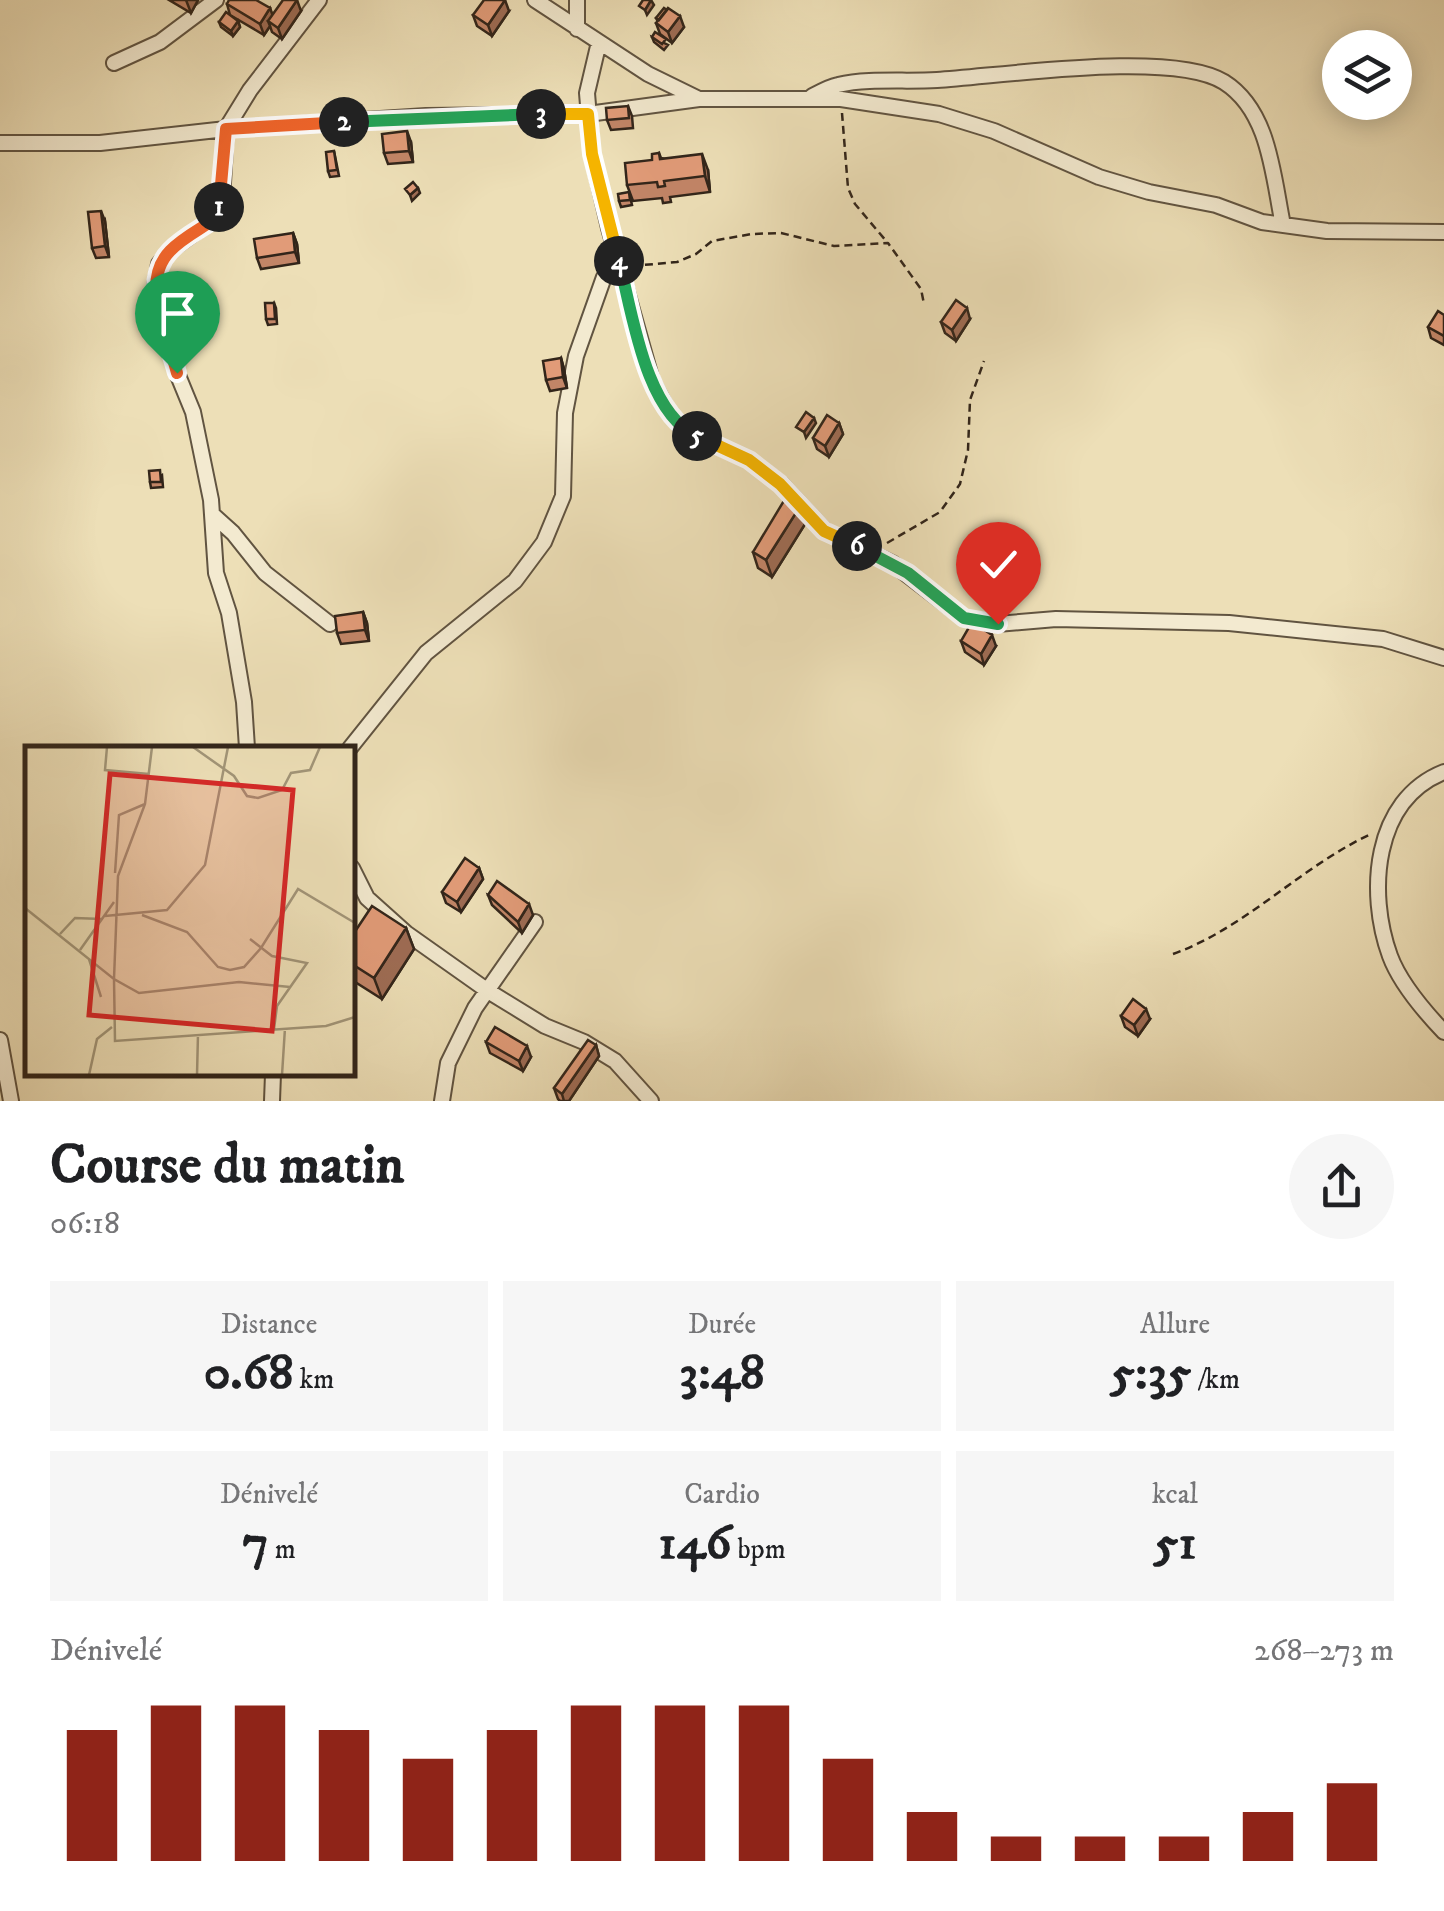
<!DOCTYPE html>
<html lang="fr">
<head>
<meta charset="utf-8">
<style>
	body { margin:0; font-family:"IM FELL DW Pica",serif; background:#f6f6f6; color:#202124; height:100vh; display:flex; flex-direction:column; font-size:38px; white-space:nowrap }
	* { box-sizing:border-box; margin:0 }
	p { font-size:32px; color:#757577 }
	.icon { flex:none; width:55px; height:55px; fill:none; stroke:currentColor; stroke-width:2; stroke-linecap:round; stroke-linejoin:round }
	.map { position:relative; height:1101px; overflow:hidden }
	.sheet { display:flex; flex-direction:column; background:#fff; flex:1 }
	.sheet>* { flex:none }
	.buttons { position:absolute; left:1322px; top:30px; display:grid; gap:20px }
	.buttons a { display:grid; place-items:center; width:90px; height:90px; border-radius:50%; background:#fff; box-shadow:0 5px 25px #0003; font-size:50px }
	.pin { position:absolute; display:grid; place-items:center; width:85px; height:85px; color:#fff; margin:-102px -42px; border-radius:50% 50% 50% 0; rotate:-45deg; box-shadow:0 0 10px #0007 }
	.pin .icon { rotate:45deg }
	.km { position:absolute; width:50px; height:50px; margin:-25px; border-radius:50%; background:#222; color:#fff; font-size:28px; line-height:50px; text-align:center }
	.round { display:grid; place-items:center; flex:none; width:105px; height:105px; border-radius:52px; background:#f6f6f6 }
	.summary { display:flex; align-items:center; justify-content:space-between; height:170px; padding:0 50px }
	h1 { font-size:55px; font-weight:700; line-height:75px }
	.figures { display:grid; grid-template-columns:repeat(3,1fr); gap:15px; height:170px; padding:10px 50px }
	.figures div { display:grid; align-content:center; border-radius:0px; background:#f6f6f6; text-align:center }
	.figures b { font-size:50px; font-weight:700 }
	.figures small { font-size:28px; font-weight:400 }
	.figures p { font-size:28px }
	.chart { height:280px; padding:20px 50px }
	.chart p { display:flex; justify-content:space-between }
	.chart svg { width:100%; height:180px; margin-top:10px; stroke:#8f2418; stroke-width:6 }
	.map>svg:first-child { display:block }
</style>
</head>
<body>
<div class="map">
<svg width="1444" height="1101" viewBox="0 0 1444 1101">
	<rect width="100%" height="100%" fill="#eddfb7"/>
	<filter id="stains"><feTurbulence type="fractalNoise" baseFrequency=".002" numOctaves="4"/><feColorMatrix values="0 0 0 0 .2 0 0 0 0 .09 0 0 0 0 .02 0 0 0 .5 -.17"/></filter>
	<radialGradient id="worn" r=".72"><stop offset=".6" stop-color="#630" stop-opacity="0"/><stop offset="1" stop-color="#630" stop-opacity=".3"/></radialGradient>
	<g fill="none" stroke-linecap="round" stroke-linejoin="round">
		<defs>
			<path id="minor" d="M535 0 648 74 697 98
				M577 0V29
				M599 42 587 93 592 154 609 228 652 381 668 411 687 432 749 460 781 484 825 531 892 563 964 618 997 624 1056 619 1229 623 1383 639 1444 658
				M114 63 160 42 216 0
				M811 97C820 92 828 87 838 85 869 78 905 82 937 80 1002 76 1172 50 1224 82 1270 111 1273 177 1283 225
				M0 143H100L226 129 250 90 319 0
				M213 515 233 533 265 573 330 624
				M247 748 244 702 229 613 216 573 211 500 193 412 177 373 155 286 159 264 172 249 215 218 223 183 226 129 426 116 588 114 699 99H841L939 114 994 131 1099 177 1149 192 1216 205 1262 222 1327 231 1444 232
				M350 748 426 653 515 581 544 542 563 496 565 413 576 356 604 277 621 267
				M1444 772C1373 800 1367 893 1390 956 1400 983 1424 1011 1444 1032
				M352 868 367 898 406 933 488 991 545 1026 584 1042 615 1061 651 1101
				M0 1040 11 1101
				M272 1101 273 1074
				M442 1101 448 1063 475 1008 535 922"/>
		</defs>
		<!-- minor casing -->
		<use href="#minor" stroke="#615441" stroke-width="18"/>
		<!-- path -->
		<path stroke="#32251a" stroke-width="2.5" stroke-dasharray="8 5" stroke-linecap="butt" d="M842 113 848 188 855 204 887 242
			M632 266 677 262 696 254 712 241 752 234 781 233 834 246 888 243 921 289 924 304
			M887 543 940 512 960 484 968 450 970 400 984 361
			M1173 954C1246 928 1300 867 1371 834"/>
		<!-- minor -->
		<use href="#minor" stroke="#f3ead0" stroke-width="14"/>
	</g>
	<!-- wall -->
	<path fill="#c28567" stroke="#32251a" stroke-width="2.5" d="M169 0H198L191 13Z
		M227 4 270 8 272 15 301 11 282 39 272 32 270 26 264 35 230 15Z
		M667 10 684 27 672 43 660 34 656 23 658 22 656 18Z
		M509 11 492 36 477 26 473 15Z
		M238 21 240 27 233 36 221 27 219 22Z
		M652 37 668 45 664 50 654 42Z
		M628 106 632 116 633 128 611 130 607 120Z
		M411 142 413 162 388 164 384 153Z
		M334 151 339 176 330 177 328 171Z
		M659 153 661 158 708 170 710 192 670 197 671 202 663 203 662 198 633 201 627 185Z
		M629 192 632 205 621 207 619 201Z
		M105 221 109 257 96 258 92 248Z
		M293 233 297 244 299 263 261 269 257 258Z
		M274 303 276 308 277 324 268 325 266 319Z
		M1444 315V345L1431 338 1428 327Z
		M970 319 956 341 945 333 941 322Z
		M561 358 564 369 567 388 550 391 546 380Z
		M839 423 843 434 829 457 817 449 813 438Z
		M162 475 163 487 151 488 150 482Z
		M805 524 772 577 758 568 753 552Z
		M363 612 367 623 369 641 341 644 337 633Z
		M961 641 996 646 984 665 965 652Z
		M479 868 483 879 461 912 446 903 442 892Z
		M488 895 533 915 522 933 492 905Z
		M406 928 414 949 382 999 352 980V936Z
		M1121 1016 1150 1019 1138 1036 1125 1027Z
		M486 1042 531 1057 523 1071 490 1053Z
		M596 1045 599 1056 569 1101H560L558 1099 554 1088Z"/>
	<!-- shaded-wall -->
	<path fill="#9e6c54" stroke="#32251a" stroke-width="2.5" d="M186 0H198L191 13Z
		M297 0 301 11 282 39 278 28Z
		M505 0 509 11 492 36 488 25Z
		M651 0 654 5 647 15 645 10Z
		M270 8 274 19 268 21 270 26 264 35 260 24Z
		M680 16 684 27 672 43 668 32Z
		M238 21 240 27 233 36 231 31Z
		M407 131 411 142 413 162 409 151Z
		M702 154 708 170 710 192 705 176Z
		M418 188 420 193 412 201 410 195Z
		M101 211 105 221 109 257 105 246Z
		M293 233 297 244 299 263 295 252Z
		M967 308 970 319 956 341 952 330Z
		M561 358 564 369 567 388 563 377Z
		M814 418 816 423 806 438 804 432Z
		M839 423 843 434 829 457 825 446Z
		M799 508 805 524 772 577 766 560Z
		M363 612 367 623 369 641 365 630Z
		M992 635 996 646 984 665 981 654Z
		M479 868 483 879 461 912 457 902Z
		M529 904 533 915 522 933 518 922Z
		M406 928 414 949 382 999 374 978Z
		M1146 1009 1150 1019 1138 1036 1134 1025Z
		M596 1045 599 1056 569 1101H564L562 1094Z
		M527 1046 531 1057 523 1071 519 1061Z"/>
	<!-- building -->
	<path fill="#e19b78" stroke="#32251a" stroke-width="2.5" d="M229 0H256L270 8 260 24 227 4Z
		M283 0H297L278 28 268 21Z
		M484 0H505L488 25 473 15Z
		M643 0H651L645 10 639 6Z
		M664 8 667 10 659 20 656 18Z
		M668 8 680 16 668 32 656 23Z
		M226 12 238 21 231 31 219 22Z
		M655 32 666 39 662 44 652 37Z
		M628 106 629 118 607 120 606 108Z
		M407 131 409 151 384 153 382 134Z
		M334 151 337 170 328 171 326 152Z
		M659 153 660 159 702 154 705 176 664 181 665 186 658 187 657 182 627 185 625 163 652 160V154Z
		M413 182 418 188 410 195 405 189Z
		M629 192 630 200 619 201 618 194Z
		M101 211 105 246 92 248 88 212Z
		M293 233 295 252 257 258 254 239Z
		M956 300 967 308 952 330 941 322Z
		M265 303H274L275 319H266Z
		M1438 311 1444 315V336L1428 327Z
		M561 358 563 377 546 380 543 361Z
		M806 412 814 418 804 432 796 427Z
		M827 415 839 423 825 446 813 438Z
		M160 470 161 482H150L149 471Z
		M785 499 799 508 766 560 753 552Z
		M363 612 365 630 337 633 335 616Z
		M972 622 992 635 981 654 961 641Z
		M465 858 479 868 457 902 442 892Z
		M497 881 529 904 518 922 488 895Z
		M372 906 406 928 374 978 352 964V936Z
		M1133 999 1146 1009 1134 1025 1121 1016Z
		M495 1027 527 1046 519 1061 486 1042Z
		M588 1040 596 1045 562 1094 554 1088Z"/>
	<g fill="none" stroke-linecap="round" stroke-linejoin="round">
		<defs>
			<path id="split-1" d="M177 373C168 336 139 283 170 251 183 237 201 229 216 218L219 207"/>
			<path id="split-2" d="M219 207 226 129 344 122"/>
			<path id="split-3" d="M344 122 541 114"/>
			<path id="split-4" d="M541 114H588L592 154 619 261"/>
			<path id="split-5" d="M619 261C632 311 645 413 697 436"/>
			<path id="split-6" d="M697 436 749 460 780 484 824 531 857 546"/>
			<path id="split-7" d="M857 546 908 573 964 618 998 624"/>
		</defs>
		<!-- split-1 casing -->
		<use href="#split-1" stroke="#fff" stroke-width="20"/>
		<!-- split-2 casing -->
		<use href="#split-2" stroke="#fff" stroke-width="20"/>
		<!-- split-3 casing -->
		<use href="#split-3" stroke="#fff" stroke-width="20"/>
		<!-- split-4 casing -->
		<use href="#split-4" stroke="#fff" stroke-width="20"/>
		<!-- split-5 casing -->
		<use href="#split-5" stroke="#fff" stroke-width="20"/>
		<!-- split-6 casing -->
		<use href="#split-6" stroke="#fff" stroke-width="20"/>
		<!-- split-7 casing -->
		<use href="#split-7" stroke="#fff" stroke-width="20"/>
		<!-- split-1 -->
		<use href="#split-1" stroke="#f0652b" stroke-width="12"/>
		<!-- split-2 -->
		<use href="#split-2" stroke="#f0652b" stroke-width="12"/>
		<!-- split-3 -->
		<use href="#split-3" stroke="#22a559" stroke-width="12"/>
		<!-- split-4 -->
		<use href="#split-4" stroke="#f5b400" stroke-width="12"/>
		<!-- split-5 -->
		<use href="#split-5" stroke="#22a559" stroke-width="12"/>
		<!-- split-6 -->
		<use href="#split-6" stroke="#f5b400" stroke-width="12"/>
		<!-- split-7 -->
		<use href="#split-7" stroke="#22a559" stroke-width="12"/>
	</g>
	<!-- overview -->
	<g transform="translate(25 746)">
		<rect width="330" height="330" fill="#eddfb7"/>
		<path fill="none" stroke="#a29578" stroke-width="2.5" d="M82 1 80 24 124 28M127 1 120 58 93 130 89 233 114 247 214 236 265 241M168 1 209 30 222 50 233 52 257 44 266 27 285 24 295 1M90 127 94 69 120 58M0 162 89 233 90 295 301 280 330 271M117 169 162 186 193 221 205 224 219 221 236 202 273 143 330 177M80 170 142 164 180 119 203 1M35 188 50 172 77 173M225 193 247 210 282 217 252 260 249 283M55 204 89 156M64 213 76 251M64 329 72 293 87 281M172 329 173 288M257 329 260 282"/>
		<path fill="#d62828" fill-opacity="0.15" stroke="#d62828" stroke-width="5" d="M85 28 268 44 247 285 64 269Z"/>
		<rect width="330" height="330" fill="none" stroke="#32251a" stroke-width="5"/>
	</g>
	<rect width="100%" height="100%" filter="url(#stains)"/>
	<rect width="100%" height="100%" fill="url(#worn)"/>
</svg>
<div class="buttons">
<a><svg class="icon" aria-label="layers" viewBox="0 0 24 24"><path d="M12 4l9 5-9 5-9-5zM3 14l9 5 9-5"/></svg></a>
</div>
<div class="pin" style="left:177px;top:373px;background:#1e9e55"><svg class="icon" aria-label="arrive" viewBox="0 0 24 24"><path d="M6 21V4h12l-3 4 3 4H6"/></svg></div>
<div class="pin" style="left:998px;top:624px;background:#d93025"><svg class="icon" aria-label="check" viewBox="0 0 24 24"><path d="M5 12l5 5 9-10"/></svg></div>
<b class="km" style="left:219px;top:207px">1</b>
<b class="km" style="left:344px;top:122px">2</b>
<b class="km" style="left:541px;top:114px">3</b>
<b class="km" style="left:619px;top:261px">4</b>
<b class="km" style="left:697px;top:436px">5</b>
<b class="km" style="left:857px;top:546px">6</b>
</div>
<section class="sheet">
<div class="summary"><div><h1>Course du matin</h1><p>06:18</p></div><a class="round"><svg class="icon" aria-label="share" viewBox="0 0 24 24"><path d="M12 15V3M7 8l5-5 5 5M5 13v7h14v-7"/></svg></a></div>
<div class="figures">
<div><p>Distance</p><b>0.68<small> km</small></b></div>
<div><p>Durée</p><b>3:48</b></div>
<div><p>Allure</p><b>5:35<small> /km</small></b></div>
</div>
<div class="figures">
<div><p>Dénivelé</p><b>7<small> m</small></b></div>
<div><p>Cardio</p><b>146<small> bpm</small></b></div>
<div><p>kcal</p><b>51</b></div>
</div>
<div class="chart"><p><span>Dénivelé</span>268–273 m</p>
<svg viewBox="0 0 160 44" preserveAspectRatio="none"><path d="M5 44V12M15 44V6M25 44V6M35 44V12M45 44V19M55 44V12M65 44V6M75 44V6M85 44V6M95 44V19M105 44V32M115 44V38M125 44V38M135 44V38M145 44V32M155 44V25"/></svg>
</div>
</section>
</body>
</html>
